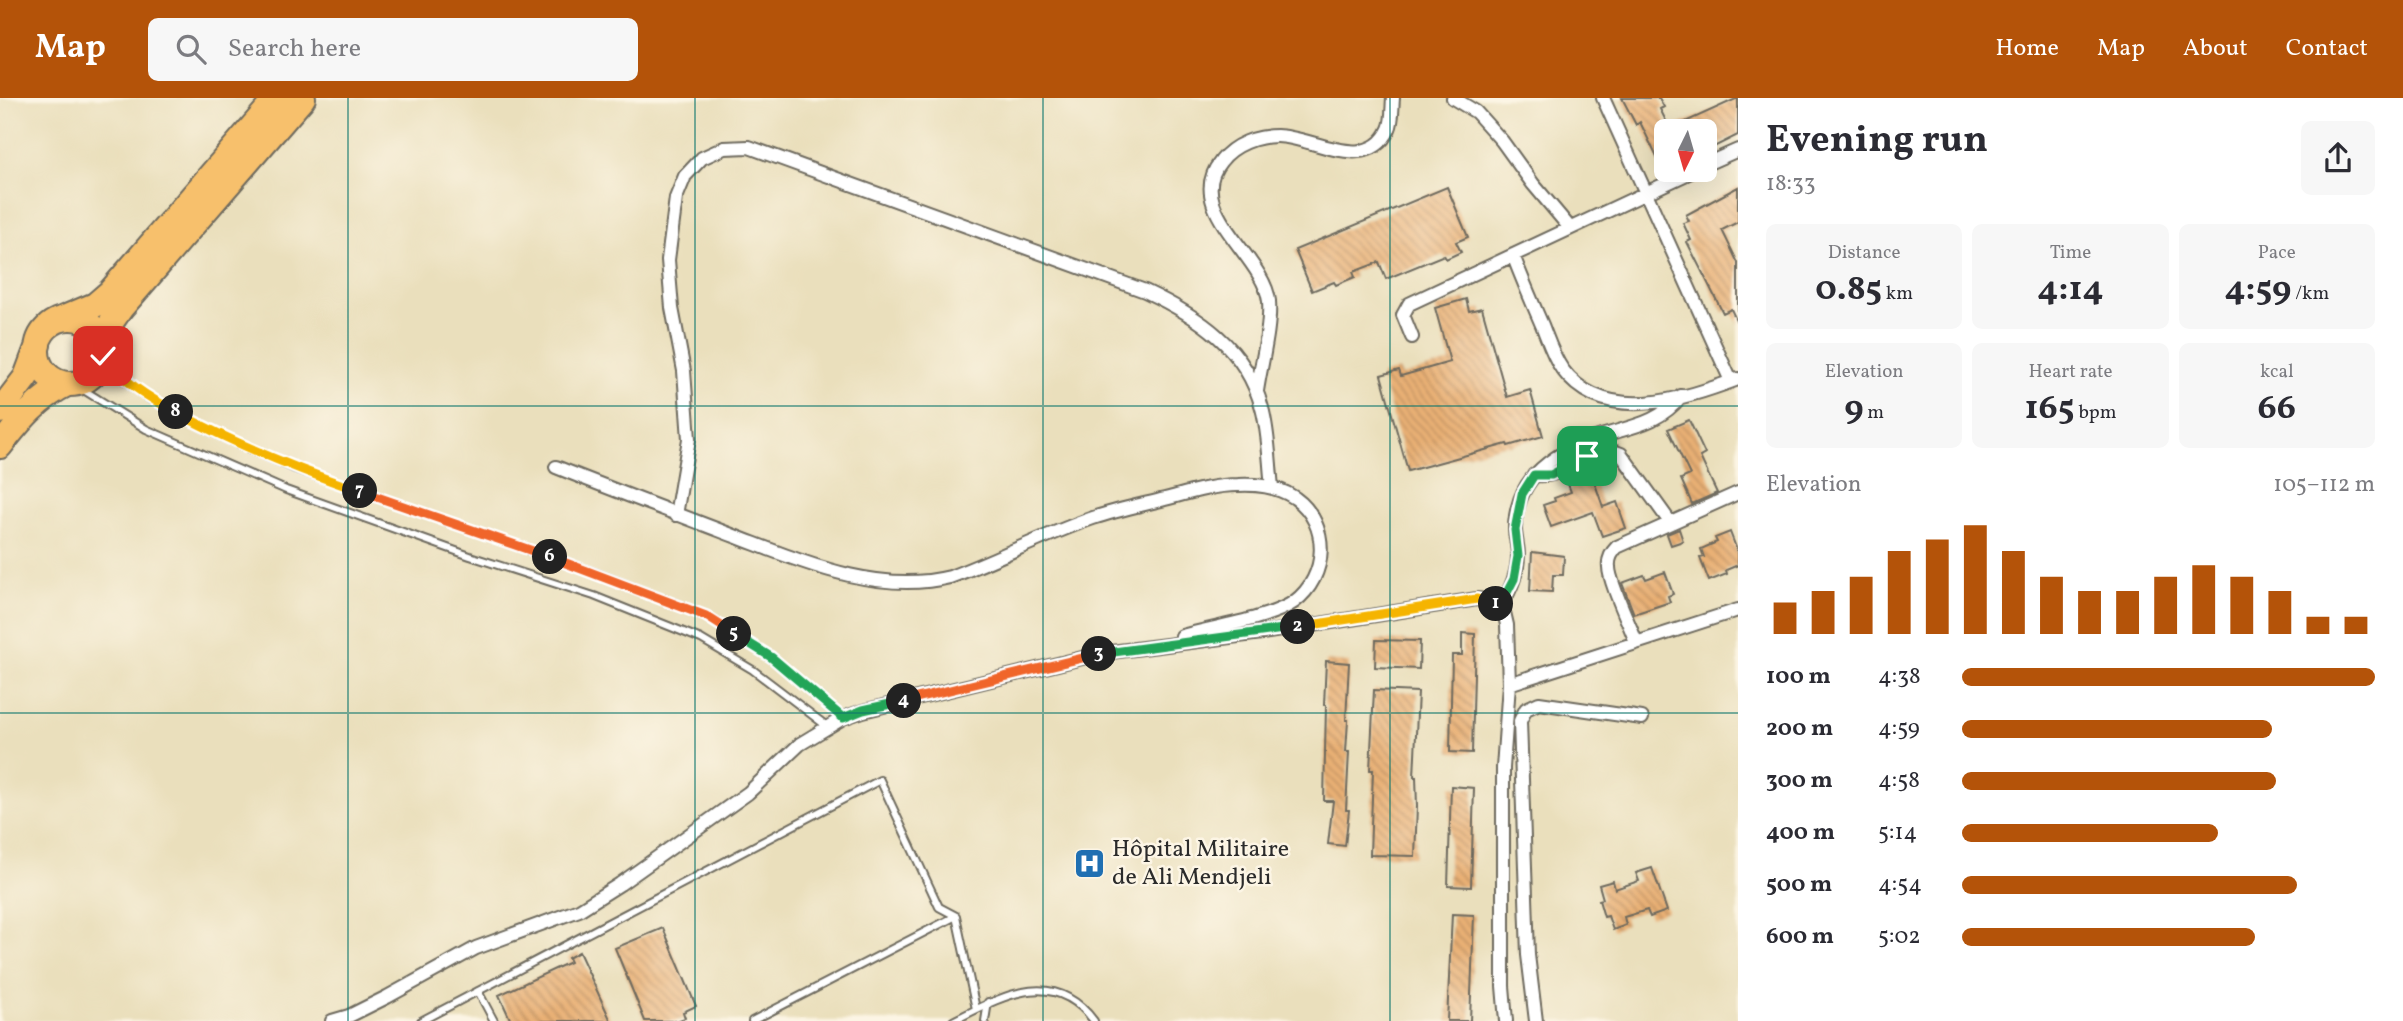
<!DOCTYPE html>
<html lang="en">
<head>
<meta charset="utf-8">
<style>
	body { margin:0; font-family:Vollkorn,serif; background:#f7f7f7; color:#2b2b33; height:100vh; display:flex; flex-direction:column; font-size:26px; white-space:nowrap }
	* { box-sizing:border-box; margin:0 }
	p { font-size:23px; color:#7c7c81 }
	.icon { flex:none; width:38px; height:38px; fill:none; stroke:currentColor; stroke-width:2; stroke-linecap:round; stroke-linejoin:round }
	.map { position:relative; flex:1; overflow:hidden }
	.side { display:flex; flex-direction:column; background:#fff; width:665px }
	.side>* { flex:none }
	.needle { width:46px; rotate:185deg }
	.controls { position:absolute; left:1654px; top:21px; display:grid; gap:14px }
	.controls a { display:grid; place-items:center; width:63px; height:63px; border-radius:10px; background:#fff; box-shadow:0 7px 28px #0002; font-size:35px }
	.pin { position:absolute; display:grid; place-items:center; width:60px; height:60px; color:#fff; margin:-30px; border-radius:14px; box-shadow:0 4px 10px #0006 }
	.km { position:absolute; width:35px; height:35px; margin:-18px; border-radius:50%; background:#222; color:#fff; font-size:19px; line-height:35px; text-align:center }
	.round { display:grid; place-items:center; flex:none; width:74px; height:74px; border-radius:10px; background:#f7f7f7 }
	.summary { display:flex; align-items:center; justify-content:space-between; height:119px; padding:0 28px }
	h1 { font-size:38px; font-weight:700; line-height:52px }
	.figures { display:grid; grid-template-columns:repeat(3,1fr); gap:10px; height:119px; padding:7px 28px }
	.figures div { display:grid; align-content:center; border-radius:10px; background:#f7f7f7; text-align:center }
	.figures b { font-size:35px; font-weight:700 }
	.figures small { font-size:19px; font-weight:400 }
	.figures p { font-size:19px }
	.chart { height:196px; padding:14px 28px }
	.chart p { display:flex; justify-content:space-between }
	.chart svg { width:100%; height:126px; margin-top:7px; stroke:#b45309; stroke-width:6 }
	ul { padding:0 28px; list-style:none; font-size:23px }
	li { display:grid; grid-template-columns:112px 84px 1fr; align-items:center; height:52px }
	li i { height:18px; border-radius:9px; background:#b45309 }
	header { display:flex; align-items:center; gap:42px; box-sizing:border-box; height:98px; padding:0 35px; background:#b45309; color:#fff }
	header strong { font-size:33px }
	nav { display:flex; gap:38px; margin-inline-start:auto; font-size:24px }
	.search { width:490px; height:63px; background:#f7f7f7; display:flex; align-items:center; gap:18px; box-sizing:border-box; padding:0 24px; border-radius:10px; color:#7c7c81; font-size:26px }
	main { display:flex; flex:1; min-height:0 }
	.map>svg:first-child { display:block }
</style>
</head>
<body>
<header>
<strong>Map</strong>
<div class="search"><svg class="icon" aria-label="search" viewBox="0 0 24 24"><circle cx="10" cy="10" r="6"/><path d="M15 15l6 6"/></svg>Search here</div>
<nav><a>Home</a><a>Map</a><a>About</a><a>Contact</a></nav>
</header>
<main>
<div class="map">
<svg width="1738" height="923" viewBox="0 0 1738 923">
	<defs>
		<pattern id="building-back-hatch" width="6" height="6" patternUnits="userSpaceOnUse" patternTransform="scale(1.75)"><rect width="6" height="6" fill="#e9b075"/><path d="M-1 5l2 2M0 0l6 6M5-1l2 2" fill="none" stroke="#bd8f60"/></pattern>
	</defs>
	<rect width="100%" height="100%" fill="#fcf5e5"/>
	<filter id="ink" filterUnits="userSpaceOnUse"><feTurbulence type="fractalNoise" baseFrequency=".0143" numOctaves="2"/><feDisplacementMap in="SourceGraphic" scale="14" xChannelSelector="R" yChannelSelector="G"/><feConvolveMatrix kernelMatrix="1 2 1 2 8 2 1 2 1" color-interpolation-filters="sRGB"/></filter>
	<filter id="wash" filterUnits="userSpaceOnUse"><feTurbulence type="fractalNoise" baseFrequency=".00686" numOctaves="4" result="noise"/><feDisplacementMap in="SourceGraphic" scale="28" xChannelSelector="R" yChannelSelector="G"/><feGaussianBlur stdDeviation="1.57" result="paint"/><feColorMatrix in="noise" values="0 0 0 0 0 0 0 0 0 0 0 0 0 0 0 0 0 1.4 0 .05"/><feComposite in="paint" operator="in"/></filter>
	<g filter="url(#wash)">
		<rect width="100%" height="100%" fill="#eadfbc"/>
		<g id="blocks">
			<!-- building -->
			<path fill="url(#building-back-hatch)" d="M1622 0H1659L1664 9 1660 11 1670 31 1738 0V37L1704 54V33H1666L1665 76 1640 24 1636 27Z
				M1447 89 1468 139 1456 144 1461 154 1446 161 1444 157 1386 181 1379 164 1353 174 1355 179 1336 187 1334 184 1312 193 1295 152Z
				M1738 89V124L1722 132 1738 165V226L1731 211 1723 215 1687 144 1691 142 1683 125 1689 123 1686 117Z
				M1466 201 1469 213 1482 210 1507 299 1530 292 1543 338 1508 348 1507 346 1408 373 1381 277 1399 272 1401 278 1450 264 1435 210Z
				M1689 322 1705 356 1700 359 1717 395 1692 406 1681 381 1690 377 1668 331Z
				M1592 377 1603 409 1617 404 1626 430 1602 438 1593 414 1551 429 1543 407 1555 403 1554 400 1571 394 1568 386Z
				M1679 431 1683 443 1671 447 1667 436Z
				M1730 434 1738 455V467L1726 472 1727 476 1709 483 1700 460 1704 459 1701 451 1717 444 1715 440Z
				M1532 454 1564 458 1563 477H1553L1552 494 1530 493Z
				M1665 474 1673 496 1668 498 1670 504 1634 516 1622 485 1644 477 1646 481Z
				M1462 535 1475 536 1472 655 1450 654 1452 557H1462Z
				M1376 542 1420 543 1419 571 1375 569Z
				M1326 563 1349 565 1346 622H1348L1346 654H1349L1346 712H1349L1345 748 1328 746 1333 703H1324L1326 607H1324Z
				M1374 592 1418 594 1414 679H1416L1417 708 1415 758 1370 757 1373 672H1370Z
				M1451 688 1474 690 1471 789 1448 788Z
				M1652 770 1667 813 1650 819 1647 812 1624 819 1626 827 1613 832 1608 818 1604 819 1599 802 1603 801 1599 787 1613 783 1615 791 1639 783 1636 775Z
				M1452 816 1474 817 1470 923H1447Z
				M663 830 696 908 683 914 685 920 677 923H645L615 850Z
				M579 854 611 923H511L499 897 570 864 568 860Z"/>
		</g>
	</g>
	<g filter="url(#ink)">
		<use href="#blocks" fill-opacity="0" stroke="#6e6a5e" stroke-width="2"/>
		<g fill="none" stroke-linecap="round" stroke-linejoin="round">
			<defs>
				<path id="lane" d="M103 258 125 283 150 301 214 335 293 370 598 476 706 518 771 560 843 620
					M74 286 146 331 286 392 470 458 594 498 701 541 753 572 828 629
					M956 818 976 911
					M478 893 494 923
					M421 923 880 682 939 809 956 818
					M752 923 956 818
					M953 923C1001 899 1053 868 1094 923
					M985 923 988 904"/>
				<path id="street" d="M1453 0 1476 14 1502 43 1533 86 1570 130
					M1603 0 1731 283
					M1704 67 1738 52
					M1513 157C1522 181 1532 204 1542 227 1548 242 1553 258 1562 271 1604 328 1684 301 1738 281
					M1412 239 1403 217 1409 206 1695 72
					M1257 293C1261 266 1271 230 1269 203 1264 158 1182 110 1221 63 1234 46 1257 38 1277 38 1311 38 1368 77 1389 31 1393 23 1392 9 1393 0
					M556 369C616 393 677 416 737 439 803 464 878 497 950 479 998 461 1044 437 1093 420 1116 412 1141 407 1165 401 1188 395 1214 387 1238 387 1257 386 1279 389 1295 400 1331 426 1328 479 1294 504 1272 520 1210 530 1182 538
					M1534 377C1540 377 1546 378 1552 376 1574 371 1596 344 1621 356L1670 424
					M676 417 689 341 684 273 672 210 668 162 676 100 685 78 702 60 724 50 749 49 1145 193C1198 218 1246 249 1262 310 1269 335 1269 363 1272 389
					M1501 508C1510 493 1518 476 1518 457 1518 448 1515 439 1515 431 1515 411 1522 390 1536 376 1551 360 1575 347 1595 340 1627 329 1659 327 1681 298
					M1636 544C1630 527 1609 484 1609 469 1608 461 1612 454 1617 449L1738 395
					M1509 586 1738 512
					M332 923 349 918 387 899 476 850 579 812 620 786 748 695 800 646 843 620 863 613 1103 555 1262 535 1477 501 1485 502 1503 510 1507 527 1509 586 1503 670V888L1506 923
					M1536 923 1528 857 1520 623 1526 611 1539 605 1642 620"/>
				<path id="highway" d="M64 220 95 207 110 194 277 0
					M37 253a33 33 0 1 1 66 0a33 33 0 1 1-66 0Z
					M103 250 112 223 121 210 303 0
					M0 313 26 279 38 247
					M0 348C19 324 39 299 67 286"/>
			</defs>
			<!-- lane casing -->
			<use href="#lane" stroke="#6e6a5e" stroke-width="10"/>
			<!-- street casing -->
			<use href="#street" stroke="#6e6a5e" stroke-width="16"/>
			<!-- highway casing -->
			<use href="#highway" stroke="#6e6a5e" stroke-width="28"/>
			<!-- lane -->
			<use href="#lane" stroke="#fff" stroke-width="6"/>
			<!-- street -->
			<use href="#street" stroke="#fff" stroke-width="12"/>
			<!-- highway -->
			<use href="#highway" stroke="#f7c06c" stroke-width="24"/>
		</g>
	</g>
	<g fill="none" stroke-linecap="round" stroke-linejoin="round" filter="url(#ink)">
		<defs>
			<path id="split-1" d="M1496 506 1500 508 1514 481 1518 458 1515 432 1522 396 1534 377H1551L1587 358"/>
			<path id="split-2" d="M1298 529 1477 501 1496 506"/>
			<path id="split-3" d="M1099 556 1298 529"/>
			<path id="split-4" d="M904 603 1099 556"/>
			<path id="split-5" d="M734 536 771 559 843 620 863 612 904 603"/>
			<path id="split-6" d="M550 459 706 518 734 536"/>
			<path id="split-7" d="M360 393 550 459"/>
			<path id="split-8" d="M176 314C235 346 296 371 360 393"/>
			<path id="split-9" d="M103 258C124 284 147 299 176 314"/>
		</defs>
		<!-- split-1 casing -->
		<use href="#split-1" stroke="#fff" stroke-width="14"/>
		<!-- split-2 casing -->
		<use href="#split-2" stroke="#fff" stroke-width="14"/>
		<!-- split-3 casing -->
		<use href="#split-3" stroke="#fff" stroke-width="14"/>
		<!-- split-4 casing -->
		<use href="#split-4" stroke="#fff" stroke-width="14"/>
		<!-- split-5 casing -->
		<use href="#split-5" stroke="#fff" stroke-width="14"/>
		<!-- split-6 casing -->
		<use href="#split-6" stroke="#fff" stroke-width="14"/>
		<!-- split-7 casing -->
		<use href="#split-7" stroke="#fff" stroke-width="14"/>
		<!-- split-8 casing -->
		<use href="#split-8" stroke="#fff" stroke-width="14"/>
		<!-- split-9 casing -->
		<use href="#split-9" stroke="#fff" stroke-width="14"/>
		<!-- split-1 -->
		<use href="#split-1" stroke="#22a559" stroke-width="9"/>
		<!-- split-2 -->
		<use href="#split-2" stroke="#f5b400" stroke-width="9"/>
		<!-- split-3 -->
		<use href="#split-3" stroke="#22a559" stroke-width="9"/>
		<!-- split-4 -->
		<use href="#split-4" stroke="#f0652b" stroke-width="9"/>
		<!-- split-5 -->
		<use href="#split-5" stroke="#22a559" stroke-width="9"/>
		<!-- split-6 -->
		<use href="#split-6" stroke="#f0652b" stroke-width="9"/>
		<!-- split-7 -->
		<use href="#split-7" stroke="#f0652b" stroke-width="9"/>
		<!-- split-8 -->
		<use href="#split-8" stroke="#f5b400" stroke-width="9"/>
		<!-- split-9 -->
		<use href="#split-9" stroke="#f5b400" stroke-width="9"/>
	</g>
	<!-- grid -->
	<path fill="none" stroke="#0f766e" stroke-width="2" stroke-opacity="0.55" d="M348 0V923M695 0V923M1043 0V923M1390 0V923M0 308H1738M0 615H1738"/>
	<!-- icons -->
	<defs>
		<symbol id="hospital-square" viewBox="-11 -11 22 22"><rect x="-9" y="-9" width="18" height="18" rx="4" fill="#1f6fb2" stroke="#fcf5e5"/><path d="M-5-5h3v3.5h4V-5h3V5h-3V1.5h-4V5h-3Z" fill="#fff"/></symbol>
	</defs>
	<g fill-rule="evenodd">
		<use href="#hospital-square" x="1072" y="748" width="35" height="35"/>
	</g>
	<g text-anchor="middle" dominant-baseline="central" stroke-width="5" stroke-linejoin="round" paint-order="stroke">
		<!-- poi labels -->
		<g font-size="24" fill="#2b2b2b" stroke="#fcf5e5" text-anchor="start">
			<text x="1112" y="752">Hôpital Militaire<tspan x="1112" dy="28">de Ali Mendjeli</tspan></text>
		</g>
	</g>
</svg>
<div class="controls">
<a><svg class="needle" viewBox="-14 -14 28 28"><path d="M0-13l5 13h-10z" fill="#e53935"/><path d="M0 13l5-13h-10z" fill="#7c7c81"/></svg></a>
</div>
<div class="pin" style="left:1587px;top:358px;background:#1e9e55"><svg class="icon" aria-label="arrive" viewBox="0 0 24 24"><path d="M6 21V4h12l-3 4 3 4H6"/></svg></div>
<div class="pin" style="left:103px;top:258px;background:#d93025"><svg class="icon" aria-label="check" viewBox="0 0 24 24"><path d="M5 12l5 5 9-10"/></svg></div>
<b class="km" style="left:1496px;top:506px">1</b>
<b class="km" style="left:1298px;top:529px">2</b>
<b class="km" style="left:1099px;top:556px">3</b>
<b class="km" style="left:904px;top:603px">4</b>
<b class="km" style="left:734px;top:536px">5</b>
<b class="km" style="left:550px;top:459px">6</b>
<b class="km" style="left:360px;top:393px">7</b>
<b class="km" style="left:176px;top:314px">8</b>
</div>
<section class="side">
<div class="summary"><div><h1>Evening run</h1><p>18:33</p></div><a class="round"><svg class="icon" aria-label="share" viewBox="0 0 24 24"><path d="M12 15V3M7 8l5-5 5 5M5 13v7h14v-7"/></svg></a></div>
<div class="figures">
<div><p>Distance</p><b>0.85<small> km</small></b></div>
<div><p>Time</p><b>4:14</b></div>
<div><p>Pace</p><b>4:59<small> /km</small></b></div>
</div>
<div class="figures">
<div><p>Elevation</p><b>9<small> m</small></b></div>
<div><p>Heart rate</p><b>165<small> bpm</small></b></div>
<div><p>kcal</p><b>66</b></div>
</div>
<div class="chart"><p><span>Elevation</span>105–112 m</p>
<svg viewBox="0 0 160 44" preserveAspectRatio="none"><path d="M5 44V33M15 44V29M25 44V24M35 44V15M45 44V11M55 44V6M65 44V15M75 44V24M85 44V29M95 44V29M105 44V24M115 44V20M125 44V24M135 44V29M145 44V38M155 44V38"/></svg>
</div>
<ul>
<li><b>100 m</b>4:38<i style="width:100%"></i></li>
<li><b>200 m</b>4:59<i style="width:75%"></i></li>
<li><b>300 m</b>4:58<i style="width:76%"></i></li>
<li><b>400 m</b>5:14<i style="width:62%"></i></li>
<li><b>500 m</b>4:54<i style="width:81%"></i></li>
<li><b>600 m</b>5:02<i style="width:71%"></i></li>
</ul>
</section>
</main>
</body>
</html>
